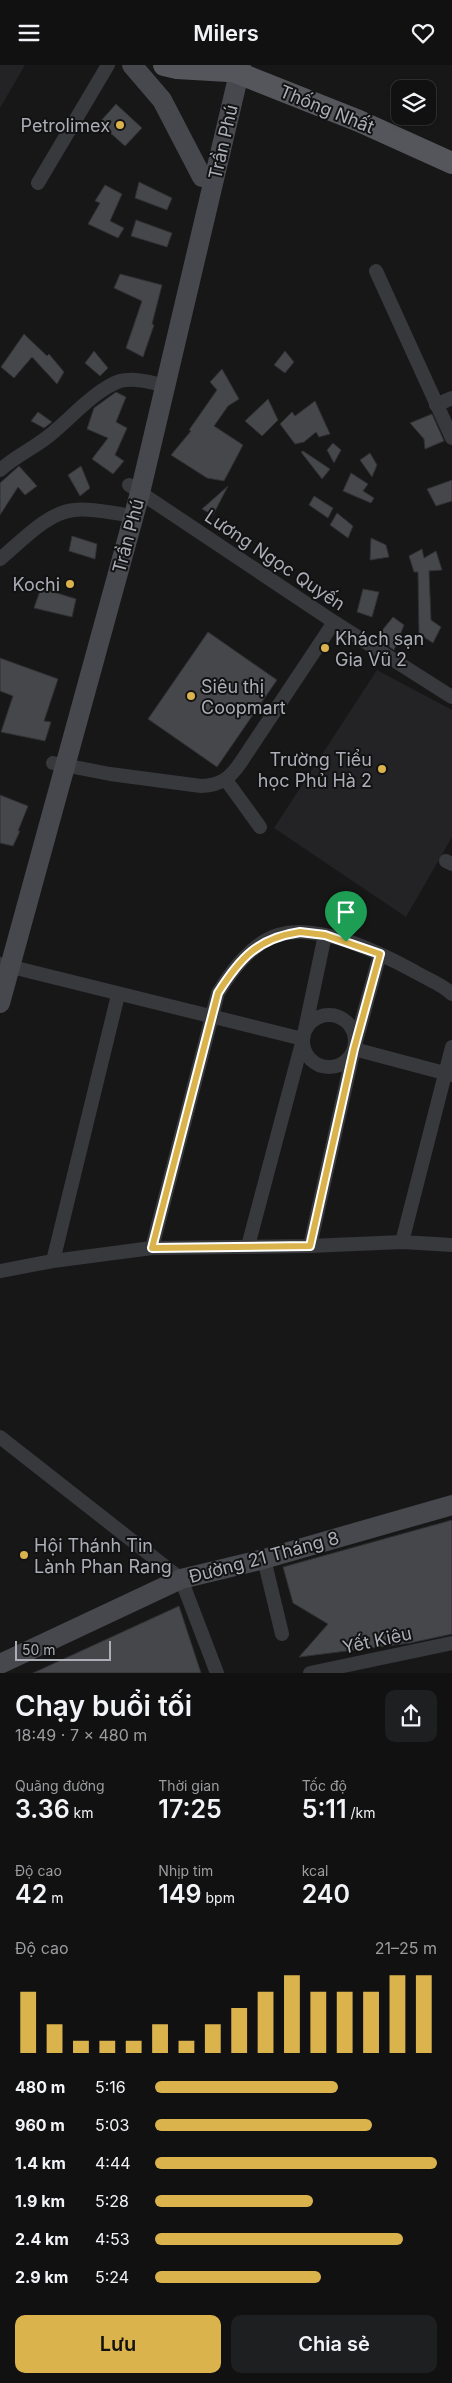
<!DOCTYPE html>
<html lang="vi">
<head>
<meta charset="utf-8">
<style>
	body { margin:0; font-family:Inter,sans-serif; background:#1e1f20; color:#f1f3f6; height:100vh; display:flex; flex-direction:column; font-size:19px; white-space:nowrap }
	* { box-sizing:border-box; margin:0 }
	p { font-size:16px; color:#9c9d9f }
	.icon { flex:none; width:28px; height:28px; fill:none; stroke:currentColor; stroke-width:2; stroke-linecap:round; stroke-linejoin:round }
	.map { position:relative; height:1608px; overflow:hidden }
	.details { display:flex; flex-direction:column; background:#111112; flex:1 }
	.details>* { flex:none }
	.buttons { position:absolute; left:391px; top:15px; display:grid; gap:10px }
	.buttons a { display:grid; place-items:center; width:45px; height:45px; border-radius:10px; background:#111112; box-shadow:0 1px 4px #0004,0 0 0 1px #303132; font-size:25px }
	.scale { position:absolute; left:15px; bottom:12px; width:96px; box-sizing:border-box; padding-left:5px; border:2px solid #abadb7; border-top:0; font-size:14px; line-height:18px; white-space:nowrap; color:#abadb7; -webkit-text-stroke:4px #121213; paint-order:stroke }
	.pin { position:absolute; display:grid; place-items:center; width:42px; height:42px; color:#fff; margin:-51px -21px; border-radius:50% 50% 50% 0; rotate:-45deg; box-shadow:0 0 5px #0007 }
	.pin .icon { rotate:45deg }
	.round { display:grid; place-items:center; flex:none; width:52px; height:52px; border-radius:10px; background:#1e1f20 }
	.overview { display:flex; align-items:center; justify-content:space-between; height:85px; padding:0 15px }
	h1 { font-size:28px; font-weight:600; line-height:38px }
	.stats { display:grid; grid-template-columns:repeat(3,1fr); gap:8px; height:85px; padding:5px 15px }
	.stats div { display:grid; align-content:center }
	.stats b { font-size:25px; font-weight:600 }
	.stats small { font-size:14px; font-weight:400 }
	.stats p { font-size:14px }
	.chart { height:140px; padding:10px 15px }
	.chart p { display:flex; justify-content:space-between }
	.chart svg { width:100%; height:90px; margin-top:5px; stroke:#dbb34c; stroke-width:6 }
	.button { display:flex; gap:10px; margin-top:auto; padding:10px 15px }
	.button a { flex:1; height:58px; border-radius:10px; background:#dbb34c; color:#111; font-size:20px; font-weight:600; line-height:58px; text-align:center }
	.button a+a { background:#1e1f20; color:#f1f3f6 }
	ul { padding:0 15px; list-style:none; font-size:16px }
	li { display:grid; grid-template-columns:80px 60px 1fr; align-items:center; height:38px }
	li i { height:12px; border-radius:6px; background:#dbb34c }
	header { display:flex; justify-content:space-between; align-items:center; height:65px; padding:0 15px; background:#111112; font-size:22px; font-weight:600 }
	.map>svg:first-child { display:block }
</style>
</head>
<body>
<header><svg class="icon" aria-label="menu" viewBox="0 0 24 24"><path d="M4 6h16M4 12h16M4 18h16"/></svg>Milers<svg class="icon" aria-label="heart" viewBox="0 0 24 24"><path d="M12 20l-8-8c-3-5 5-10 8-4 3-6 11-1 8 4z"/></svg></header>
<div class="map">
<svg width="452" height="1608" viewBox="0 0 452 1608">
	<rect width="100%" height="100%" fill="#171718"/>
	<!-- built -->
	<path fill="#232325" d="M0 0H25L0 43Z
		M377 605 452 645V772L406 852 274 763Z"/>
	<!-- building -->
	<path fill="#46474b" stroke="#313134" d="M116 39 142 63 125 81 99 58Z
		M139 117 172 133 167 145 135 133Z
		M105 120 122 129 110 156 124 163 118 173 88 159 100 138 95 136Z
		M136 155 172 168 167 182 131 171Z
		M120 209 162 220 152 259 154 260 143 292 126 283 142 236 114 223Z
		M24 269 47 291 49 289 64 307 57 319 32 292 14 313 1 302Z
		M94 286 108 303 100 311 85 298Z
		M285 286 294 297 285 308 274 300Z
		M222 304 239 334 228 341 214 361 243 380 224 416 207 413 171 390 191 366 189 365 217 325 210 317Z
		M116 327 126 332 116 357 127 363 115 390 124 396 113 409 92 394 108 373 87 364 94 343Z
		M268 334 278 355 262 371 245 356Z
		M315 336 330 369 319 372 316 367 304 377 295 379 280 359 292 347 295 351Z
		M38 347 52 357 44 363 31 356Z
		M432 349 444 376 425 384 424 374 410 358Z
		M333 378 341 385 334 398 327 385Z
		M303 386 330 404 322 414 301 387Z
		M370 388 377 400 372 412 360 395Z
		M19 401 37 421 25 430 18 422 0 450V418Z
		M81 401 90 423 80 431 68 410Z
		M351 408 368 419 363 426 374 433 371 438 343 426Z
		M452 415V436L436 441 427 424Z
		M228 421 213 450 202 444Z
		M314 431 333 443 328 453 309 440Z
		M337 448 353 461 348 473 330 460Z
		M72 471 97 479 95 494 69 486Z
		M371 473 386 480 389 492 370 495Z
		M422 484 424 493 436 486 442 505 429 506 431 555 441 562 433 578 419 569 418 507H414L409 491Z
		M41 523 76 534 72 552 34 543Z
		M363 524 379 527 372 552 357 547Z
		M393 552 404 560 394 585 376 573Z
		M208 567 277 615 217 702 148 654Z
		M0 593 58 614 44 656 51 657 45 676 1 667 13 631 0 626Z
		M0 730 28 741 18 766H20L13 781 0 778Z
		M452 1455V1569L410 1578 299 1592 328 1559 293 1538 283 1502Z
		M179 1541 201 1608H33Z"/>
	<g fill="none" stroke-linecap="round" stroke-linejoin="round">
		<!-- minor -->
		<path stroke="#38393d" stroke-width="14" d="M38 118 108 0
			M376 206 452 373
			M436 340 452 333
			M0 405C16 391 34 383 50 370 70 354 96 324 120 316 131 313 142 315 154 318
			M129 420 334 557 452 632
			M0 494C21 477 46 448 74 445 89 443 106 447 121 449
			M53 698 110 709 201 721C222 720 230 713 241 697L334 557
			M226 715 260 762
			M446 796 452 799
			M0 899 303 974
			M303 976a26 26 0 1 1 52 0a26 26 0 1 1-52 0Z
			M354 984 452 1010
			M402 1177 452 982
			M248 1181 303 974 325 870
			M310 1181 354 984 380 889
			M152 1183 218 928C232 905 251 879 278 870 320 857 383 889 419 909 430 915 443 920 452 929
			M53 1196 118 930
			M0 1206 53 1196 152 1183 310 1181 402 1177 452 1180
			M0 1372 181 1514 217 1608
			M264 1494 282 1569
			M310 1608 452 1578"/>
		<!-- secondary -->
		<path stroke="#46484d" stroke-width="20" d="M132 0 162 35 202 112
			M0 938 140 428 241 0
			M0 1599 181 1514 264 1494 452 1440"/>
		<!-- primary -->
		<path stroke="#55565b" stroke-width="22" d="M164 0 177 3 228 6
			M218 0 359 56 452 98"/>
	</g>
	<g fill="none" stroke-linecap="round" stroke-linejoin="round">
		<defs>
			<path id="route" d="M300 867 325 870 380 889 354 984 310 1181 152 1183 218 928C240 893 258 873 300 867Z"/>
		</defs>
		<!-- route casing -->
		<use href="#route" stroke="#fff" stroke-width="10"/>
		<!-- route -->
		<use href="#route" stroke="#dbb34c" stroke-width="6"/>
	</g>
	<!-- markers -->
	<g fill="#dbb34c" stroke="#121213" stroke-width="2">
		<circle cx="120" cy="60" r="5"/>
		<circle cx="70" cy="519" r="5"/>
		<circle cx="325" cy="583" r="5"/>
		<circle cx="191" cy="631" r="5"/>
		<circle cx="382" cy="704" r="5"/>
		<circle cx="24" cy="1490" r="5"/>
	</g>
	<g text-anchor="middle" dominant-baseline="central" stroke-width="4" stroke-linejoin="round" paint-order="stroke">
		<!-- street labels -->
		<g font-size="18" fill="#abadb7" stroke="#121213">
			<text transform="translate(327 44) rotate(22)">Thống Nhất</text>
			<text transform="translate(223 77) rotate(-77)">Trần Phú</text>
			<text transform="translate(128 471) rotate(-75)">Trần Phú</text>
			<text transform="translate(275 495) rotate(34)">Lương Ngọc Quyến</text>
			<text transform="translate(264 1492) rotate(-15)">Đường 21 Tháng 8</text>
			<text transform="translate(377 1575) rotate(-12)">Yết Kiêu</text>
		</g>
		<!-- poi labels -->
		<g font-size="18" fill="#abadb7" stroke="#121213" text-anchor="end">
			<text x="110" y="60">Petrolimex</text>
			<text x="60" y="519">Kochi</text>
			<text x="335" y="573" text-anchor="start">Khách sạn<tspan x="335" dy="21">Gia Vũ 2</tspan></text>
			<text x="201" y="621" text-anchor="start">Siêu thị<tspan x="201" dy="21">Coopmart</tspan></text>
			<text x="372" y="694">Trường Tiểu<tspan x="372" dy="21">học Phủ Hà 2</tspan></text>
			<text x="34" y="1480" text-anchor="start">Hội Thánh Tin<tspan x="34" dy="21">Lành Phan Rang</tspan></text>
		</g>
	</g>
</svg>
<div class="buttons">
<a><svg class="icon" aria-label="layers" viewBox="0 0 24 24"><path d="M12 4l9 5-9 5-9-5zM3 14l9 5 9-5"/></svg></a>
</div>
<div class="scale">50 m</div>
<div class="pin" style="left:346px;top:877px;background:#1e9e55"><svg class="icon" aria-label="arrive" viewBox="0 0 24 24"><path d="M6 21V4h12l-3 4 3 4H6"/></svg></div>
</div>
<section class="details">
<div class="overview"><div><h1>Chạy buổi tối</h1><p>18:49 · 7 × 480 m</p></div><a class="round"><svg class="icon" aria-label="share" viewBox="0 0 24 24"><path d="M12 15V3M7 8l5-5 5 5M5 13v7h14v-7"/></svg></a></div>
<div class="stats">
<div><p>Quãng đường</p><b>3.36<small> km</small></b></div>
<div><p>Thời gian</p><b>17:25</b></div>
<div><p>Tốc độ</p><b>5:11<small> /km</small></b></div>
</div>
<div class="stats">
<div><p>Độ cao</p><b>42<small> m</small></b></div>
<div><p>Nhịp tim</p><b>149<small> bpm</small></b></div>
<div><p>kcal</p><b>240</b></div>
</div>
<div class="chart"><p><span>Độ cao</span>21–25 m</p>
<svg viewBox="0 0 160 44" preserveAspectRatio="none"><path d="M5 44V14M15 44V30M25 44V38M35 44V38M45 44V38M55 44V30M65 44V38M75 44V30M85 44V22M95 44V14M105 44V6M115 44V14M125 44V14M135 44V14M145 44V6M155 44V6"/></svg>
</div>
<ul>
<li><b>480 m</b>5:16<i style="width:65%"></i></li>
<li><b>960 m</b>5:03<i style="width:77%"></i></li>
<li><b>1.4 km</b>4:44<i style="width:100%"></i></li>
<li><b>1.9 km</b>5:28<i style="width:56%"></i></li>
<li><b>2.4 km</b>4:53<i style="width:88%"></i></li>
<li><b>2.9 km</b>5:24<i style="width:59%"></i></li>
</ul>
<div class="button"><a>Lưu</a><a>Chia sẻ</a></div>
</section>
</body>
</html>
